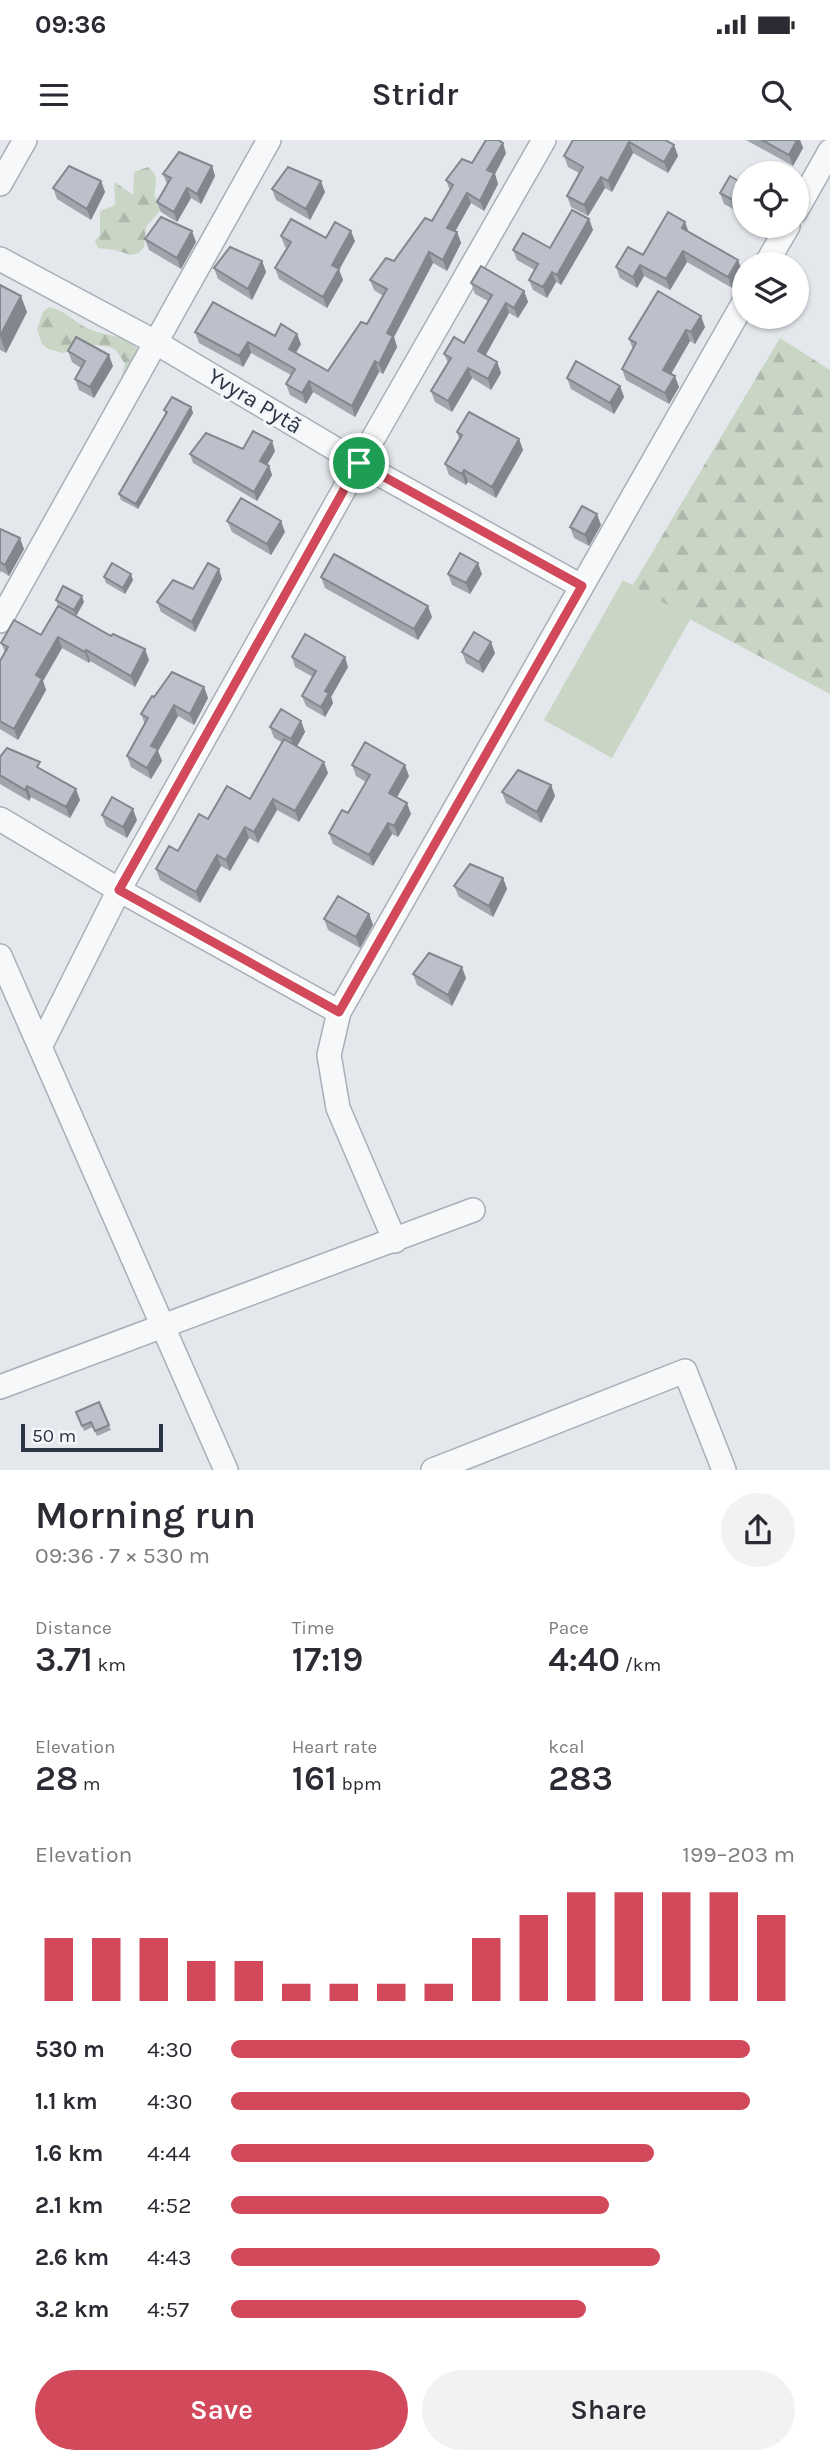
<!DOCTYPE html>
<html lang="en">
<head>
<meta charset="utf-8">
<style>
	body { margin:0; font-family:Karla,sans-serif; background:#f2f2f3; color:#2b2b33; height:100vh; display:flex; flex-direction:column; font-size:26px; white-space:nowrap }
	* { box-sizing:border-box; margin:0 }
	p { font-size:23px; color:#7c7c81 }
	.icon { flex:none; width:38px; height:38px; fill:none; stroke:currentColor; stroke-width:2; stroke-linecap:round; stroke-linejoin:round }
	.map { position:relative; height:1330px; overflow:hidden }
	.details { display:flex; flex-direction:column; background:#fff; flex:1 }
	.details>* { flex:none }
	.tools { position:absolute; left:732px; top:21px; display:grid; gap:14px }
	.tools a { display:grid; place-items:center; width:77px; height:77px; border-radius:50%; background:#fff; box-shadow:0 2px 5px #0004; font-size:35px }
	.scale { position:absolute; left:21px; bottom:18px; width:142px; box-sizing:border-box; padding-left:7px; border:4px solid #2b3445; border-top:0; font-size:19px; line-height:24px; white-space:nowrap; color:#2b3445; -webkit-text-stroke:5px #f4f6f9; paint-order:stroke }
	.pin { position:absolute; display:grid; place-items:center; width:60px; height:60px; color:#fff; margin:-30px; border:4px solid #fff; border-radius:50%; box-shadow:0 2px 7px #0007 }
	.round { display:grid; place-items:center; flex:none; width:74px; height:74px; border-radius:37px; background:#f2f2f3 }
	.summary { display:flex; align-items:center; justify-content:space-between; height:119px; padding:0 35px }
	h1 { font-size:38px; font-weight:600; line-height:52px }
	.figures { display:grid; grid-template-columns:repeat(3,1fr); gap:10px; height:119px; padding:7px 35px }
	.figures div { display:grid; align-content:center }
	.figures b { font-size:35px; font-weight:600 }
	.figures small { font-size:19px; font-weight:400 }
	.figures p { font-size:19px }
	.chart { height:196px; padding:14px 35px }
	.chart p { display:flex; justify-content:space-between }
	.chart svg { width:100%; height:126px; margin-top:7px; stroke:#d1495b; stroke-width:6 }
	.button { display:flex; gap:14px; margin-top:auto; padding:14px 35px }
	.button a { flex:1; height:80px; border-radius:42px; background:#d1495b; color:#fff; font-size:28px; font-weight:600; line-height:80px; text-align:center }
	.button a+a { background:#f2f2f3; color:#2b2b33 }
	ul { padding:0 35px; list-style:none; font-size:23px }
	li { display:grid; grid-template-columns:112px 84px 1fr; align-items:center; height:52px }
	li i { height:18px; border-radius:9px; background:#d1495b }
	.status { display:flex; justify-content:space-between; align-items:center; height:49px; padding:0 35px; background:#fff; direction:ltr }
	.status svg { height:19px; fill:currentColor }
	header { display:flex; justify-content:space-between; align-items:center; height:91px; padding:0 35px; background:#fff; font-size:32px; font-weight:600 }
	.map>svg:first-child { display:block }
</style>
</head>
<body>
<div class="status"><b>09:36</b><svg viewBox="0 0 49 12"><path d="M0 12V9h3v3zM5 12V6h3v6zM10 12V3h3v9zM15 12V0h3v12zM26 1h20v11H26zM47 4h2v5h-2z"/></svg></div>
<header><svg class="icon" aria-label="menu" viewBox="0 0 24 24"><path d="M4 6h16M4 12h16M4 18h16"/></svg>Stridr<svg class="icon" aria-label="search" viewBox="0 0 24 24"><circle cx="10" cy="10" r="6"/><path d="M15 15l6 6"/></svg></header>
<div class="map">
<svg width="830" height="1330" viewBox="0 0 830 1330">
	<defs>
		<pattern id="forest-firs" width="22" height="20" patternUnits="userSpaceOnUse" patternTransform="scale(1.75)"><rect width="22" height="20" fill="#c9d6c5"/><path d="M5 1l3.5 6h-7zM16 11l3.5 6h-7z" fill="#adb8ab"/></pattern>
	</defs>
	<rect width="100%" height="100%" fill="#e4e7ec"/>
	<!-- forest -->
	<path fill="url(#forest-firs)" d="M148 27C159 35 156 43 154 55L163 67 146 87 144 107 139 113 131 115 115 110 98 108 95 101 100 95V71L115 65C116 56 113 50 115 42L133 55 134 32Z
		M49 167C64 170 71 179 83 186 103 198 130 192 142 216L126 241 121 239 125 224 116 210 109 207 86 204 63 213 48 209 42 204 37 189 43 172Z
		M780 198 830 230V554L631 448Z"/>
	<!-- park -->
	<path fill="#c9d6c5" d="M623 440 691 478 612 618 544 580Z"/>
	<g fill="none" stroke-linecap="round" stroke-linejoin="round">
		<defs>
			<path id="minor" d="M0 44 25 0
				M796 71 830 11
				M0 119 155 202 359 323 581 446
				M766 124 788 86
				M0 481 269 0
				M0 679 119 750 339 872
				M0 816 226 1330
				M40 907 119 750 359 323 544 0
				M395 1101 338 968 329 915 339 872 744 162
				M0 1247 473 1070
				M433 1330 685 1231 724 1330"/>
		</defs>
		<!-- minor casing -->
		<use href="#minor" stroke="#a9aeb7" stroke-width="26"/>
		<!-- minor -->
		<use href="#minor" stroke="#f7f8fa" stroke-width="23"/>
	</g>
	<!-- wall -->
	<path fill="#a1a5ae" d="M573 0 674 5 678 16 668 33 633 13 612 52 605 48 588 76 571 67 567 56 579 33 568 27 564 16Z
		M746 0H800L803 8 793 26Z
		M506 13 495 34 498 44 484 71 471 63 455 91 457 92 461 103 447 131 433 123 394 197 397 207 383 234 379 232 355 277 313 252 306 264 290 255 286 244 291 235 251 213 243 227 199 203 195 192 275 196 301 204 296 213 328 231 367 184 383 156 374 150 370 140 394 121 432 81 450 51 446 40 472 23Z
		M212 26 215 36 201 64 191 58 177 82 161 72 157 62 167 44 163 34Z
		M101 41 105 52 91 80 57 59 53 48Z
		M744 44V75L724 64 720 53Z
		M272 49 325 52 310 80 276 60Z
		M589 79 593 90 561 145 556 142 547 158 533 150 529 140 535 130 517 120 513 110 550 108Z
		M689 92 738 120 742 131 732 148 687 122 670 150 644 136 637 148 620 138 616 127Z
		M281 96 326 98 355 101 339 130 343 140 327 168 279 139 275 128 287 108 285 107Z
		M145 99 196 102 181 129 149 110Z
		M262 121 266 132 252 160 218 139 214 128Z
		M471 143 524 151 528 162 518 178 509 173 485 215 497 222 501 233 491 250 472 238 452 272 435 262 431 251 448 223 444 214 464 203 488 161 475 154Z
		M0 145 27 172 6 213 0 210Z
		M705 187 695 204 690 201 671 234 679 247 669 264 626 240 622 229 633 209 629 199Z
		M68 211 113 226 94 258 79 250 75 239 81 228 72 222Z
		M567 238 620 246 624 257 614 274 571 249Z
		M191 267 193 273 138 369 121 360 119 354 166 274 164 270Z
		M457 292 519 299 523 310 496 358 468 342 466 345 449 335 445 324 459 299Z
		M243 309 275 311 267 325 269 326 272 335 257 361 193 323 190 314Z
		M227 381 285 392 271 415 232 392Z
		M601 385 589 406 574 398 570 387Z
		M0 389 24 409 9 436 1 431 0 433Z
		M448 434H482L470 454 452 445Z
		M104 437 133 440 125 454 106 443Z
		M321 437 432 477 418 500 325 448Z
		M222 439 195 492 161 472 157 462Z
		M56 460 84 462 76 476 58 465Z
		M41 495 111 496 149 520 135 547 90 521 89 523 62 508 43 541 46 550 18 600 0 589V521L5 512 1 503Z
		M462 512 495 513 483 533 466 523Z
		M292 517 348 527 331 557 333 563 325 577 306 566 302 556 313 537 295 527Z
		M204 547 208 558 194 585 178 576 158 611 162 621 151 639 131 627 127 616 145 584 141 574 154 557Z
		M301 581 305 592 297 606 328 633 299 682 277 670 258 703 249 698 230 731 221 726 200 763 160 740 156 729 178 711 208 679 250 659 282 602 274 598 270 587Z
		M0 617 43 630 80 660 70 678 31 657 29 661 0 644Z
		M352 625 409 636 397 657 411 674 398 697 392 694 373 726 333 704 329 693 348 673 366 642 356 636Z
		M551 645 555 656 541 683 506 663 502 652Z
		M102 675 137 680 127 698 106 686Z
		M503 738 507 749 493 777 459 757 454 746Z
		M369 774 373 785 360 808 328 790 324 779Z
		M413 834 466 838 452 866 417 845Z
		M99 1262 111 1290 97 1296 93 1287 84 1291 76 1272Z"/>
	<!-- shaded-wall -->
	<path fill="#83868d" d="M797 0H800L803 8 793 26 789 15Z
		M629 2 633 13 612 52 608 41Z
		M503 3 506 13 495 34 498 44 484 71 480 61 487 30Z
		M674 5 678 16 668 33 664 22Z
		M212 26 215 36 201 64 197 54Z
		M601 37 605 48 588 76 584 65Z
		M101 41 105 52 91 80 87 69Z
		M321 41 325 52 310 80 306 69Z
		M187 48 191 58 177 82 174 72Z
		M467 53 471 63 451 99 447 88Z
		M589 79 593 90 561 145 557 135Z
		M685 82 689 93 682 88Z
		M192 91 196 102 181 129 177 118Z
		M351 91 355 101 339 130 343 140 327 168 323 157 332 125Z
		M457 92 461 103 447 131 443 120Z
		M683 111 687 122 670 150 666 139Z
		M429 112 433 123 394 197 397 207 383 234 379 224 387 193Z
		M738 120 742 131 732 148 728 137Z
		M262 121 266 132 252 160 248 149Z
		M640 125 644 136 637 148 633 137Z
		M552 132 556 142 547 158 543 147Z
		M524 151 528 162 518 178 514 168Z
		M21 156 27 172 6 213 0 196Z
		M506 163 509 173 482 222 478 211Z
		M701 176 705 187 695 204 691 192Z
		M686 190 690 201 667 241 663 230Z
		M297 194 301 204 292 219 289 209Z
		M248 202 251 213 243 227 239 216Z
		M109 215 113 226 94 258 90 247Z
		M375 221 379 232 355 277 352 266Z
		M497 222 501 233 491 250 488 239Z
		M468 228 472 238 452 272 448 261Z
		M675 236 679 247 669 264 665 253Z
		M309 241 313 252 306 264 302 253Z
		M620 246 624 257 614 274 610 263Z
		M191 267 193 273 138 369 136 364Z
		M519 299 523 310 496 358 492 347Z
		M272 301 275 311 264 330 260 321Z
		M269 326 272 335 257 361 254 352Z
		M464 330 468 342 466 345 462 334Z
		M597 374 601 385 589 406 585 395Z
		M281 381 285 392 271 415 267 404Z
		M20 398 24 409 9 436 5 425Z
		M478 423 482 434 470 454 466 443Z
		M219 429 222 439 195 492 192 482Z
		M131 434 133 440 125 454 123 448Z
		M82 456 84 462 76 476 74 470Z
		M428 466 432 477 418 500 414 489Z
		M58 497 62 508 43 541 46 550 18 600 14 589 36 535Z
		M491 502 495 513 483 533 479 522Z
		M145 509 149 520 135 547 131 536Z
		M86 510 90 521 89 523 85 512Z
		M345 517 348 527 331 557 333 563 325 577 321 567 325 551Z
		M204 547 208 558 194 585 190 574Z
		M174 565 178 576 158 611 162 621 151 639 147 628 151 606Z
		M301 581 305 592 295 610 291 599Z
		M324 622 328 633 299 682 295 671Z
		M405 625 409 636 393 664 389 653Z
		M551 645 555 656 541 683 537 672Z
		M27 646 31 657 29 661 25 650Z
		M76 649 80 660 70 678 66 667Z
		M273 659 277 670 258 703 254 692Z
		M407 663 411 674 398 697 394 686Z
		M133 669 137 680 127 698 123 687Z
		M388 683 392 694 373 726 369 715Z
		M245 687 249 698 230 731 226 720Z
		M217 715 221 726 200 763 196 752Z
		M503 738 507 749 493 777 489 766Z
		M369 774 373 785 360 808 356 797Z
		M462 827 466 838 452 866 448 855Z"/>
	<!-- building -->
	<path fill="#bbc0ca" stroke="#83868d" stroke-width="2" d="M486 0H498L503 3 487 30 494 33 480 61 467 53 447 88 457 92 443 120 429 112 387 193 393 196 379 224 375 221 352 266 309 241 302 253 286 244 295 229 248 202 239 216 195 192 213 162 275 196 281 184 297 194 289 209 328 231 361 182 367 184 387 149 370 140 386 118 394 121 425 78 432 81 453 45 446 40 462 19 472 23Z
		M573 0H665L674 5 664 22 629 2 608 41 601 37 584 65 567 56 583 27 564 16Z
		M762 0H797L789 15Z
		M179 12 212 26 197 54 187 48 174 72 157 62 171 38 163 34Z
		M69 26 101 41 87 69 53 48Z
		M288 27 321 41 306 69 272 49Z
		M730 36 744 44V66L720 53Z
		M572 70 589 79 557 135 552 132 543 147 529 140 538 124 513 110 523 93 550 108Z
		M668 72 685 82 682 88 738 120 728 137 683 111 666 139 640 125 633 137 616 127 628 107 643 115Z
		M161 77 192 91 177 118 145 99Z
		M291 79 326 98 335 82 351 91 332 125 339 129 323 157 275 128 291 102 281 96Z
		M230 107 262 121 248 149 214 128Z
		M481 126 524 151 514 168 506 163 478 211 497 222 488 239 468 228 448 261 431 251 451 218 444 214 454 197 464 203 492 155 471 143Z
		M0 145 21 156 0 196Z
		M658 151 701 176 691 192 686 190 663 230 675 236 665 253 622 229 636 203 629 199Z
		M76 197 109 215 90 247 75 239 85 221 68 211Z
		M576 221 620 246 610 263 567 238Z
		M172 257 191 267 136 364 119 354 167 272 164 270Z
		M469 272 519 299 492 347 464 330 462 334 445 324 462 295 457 292Z
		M253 291 272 301 260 321 269 326 254 352 190 314 206 293 243 309Z
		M241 358 281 381 267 404 227 381Z
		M582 366 597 374 585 395 570 387Z
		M0 389 20 398 5 425 0 422Z
		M460 413 478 423 466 443 448 434Z
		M334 414 428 466 414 489 321 437Z
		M112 423 131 434 123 448 104 437Z
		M208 423 219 429 192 482 157 462 173 440 193 449Z
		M63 446 82 456 74 470 56 460Z
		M58 466 111 496 113 494 145 509 131 536 86 510 85 512 58 497 36 535 42 539 14 589 0 581V521L8 507 1 503 14 480 41 495Z
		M474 492 491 502 479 522 462 512Z
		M305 494 345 517 325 551 329 553 321 567 302 556 316 531 292 517Z
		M172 532 204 547 190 574 174 565 151 606 158 609 147 628 127 616 148 578 141 574 152 556 154 557Z
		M281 569 301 581 291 599 270 587Z
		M284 599 324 622 295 671 273 659 254 692 245 687 226 720 217 715 196 752 156 729 169 706 178 711 199 674 208 679 227 646 250 659Z
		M365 602 405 625 389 653 407 663 394 686 388 683 369 715 329 693 342 670 348 673 370 635 352 625Z
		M7 608 40 622 37 627 76 649 66 667 27 646 25 650 0 635V617Z
		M518 630 551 645 537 672 502 652Z
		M112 657 133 669 123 687 102 675Z
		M470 724 503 738 489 766 454 746Z
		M338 756 369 774 356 797 324 779Z
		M429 813 462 827 448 855 413 834Z
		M99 1262 109 1285 95 1291 91 1282 82 1286 76 1272Z"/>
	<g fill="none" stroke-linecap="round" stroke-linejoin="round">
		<defs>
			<path id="route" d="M359 323 582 446 339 872 119 750Z"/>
		</defs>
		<!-- route casing -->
		<use href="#route" stroke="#fff" stroke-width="14"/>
		<!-- route -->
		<use href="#route" stroke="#d1495b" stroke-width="9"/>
	</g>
	<g text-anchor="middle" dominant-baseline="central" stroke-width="6" stroke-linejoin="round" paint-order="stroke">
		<!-- street labels -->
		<g font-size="23" fill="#2b3445" stroke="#f4f6f9">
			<text transform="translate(255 261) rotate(31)">Yvyra Pytã</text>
		</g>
	</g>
</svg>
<div class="tools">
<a><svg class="icon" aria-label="locate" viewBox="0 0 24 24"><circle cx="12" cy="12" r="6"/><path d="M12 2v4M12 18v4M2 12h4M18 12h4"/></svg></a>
<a><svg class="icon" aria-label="layers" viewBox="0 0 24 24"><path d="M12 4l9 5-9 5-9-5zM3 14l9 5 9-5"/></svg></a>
</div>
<div class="scale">50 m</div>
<div class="pin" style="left:359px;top:323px;background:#1e9e55"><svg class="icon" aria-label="arrive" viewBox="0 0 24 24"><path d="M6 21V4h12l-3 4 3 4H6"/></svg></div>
</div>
<section class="details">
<div class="summary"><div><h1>Morning run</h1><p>09:36 · 7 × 530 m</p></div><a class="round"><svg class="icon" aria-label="share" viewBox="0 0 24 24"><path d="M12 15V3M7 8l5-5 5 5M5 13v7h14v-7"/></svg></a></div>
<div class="figures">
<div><p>Distance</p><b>3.71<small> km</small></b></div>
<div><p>Time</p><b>17:19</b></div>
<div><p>Pace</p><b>4:40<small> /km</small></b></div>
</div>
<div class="figures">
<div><p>Elevation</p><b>28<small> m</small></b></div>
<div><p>Heart rate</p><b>161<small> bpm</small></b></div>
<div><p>kcal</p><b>283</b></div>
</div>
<div class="chart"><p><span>Elevation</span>199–203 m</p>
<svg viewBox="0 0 160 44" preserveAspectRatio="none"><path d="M5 44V22M15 44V22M25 44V22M35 44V30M45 44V30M55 44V38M65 44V38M75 44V38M85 44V38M95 44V22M105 44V14M115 44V6M125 44V6M135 44V6M145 44V6M155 44V14"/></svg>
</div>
<ul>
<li><b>530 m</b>4:30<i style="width:92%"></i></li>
<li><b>1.1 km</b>4:30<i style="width:92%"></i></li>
<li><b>1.6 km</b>4:44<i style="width:75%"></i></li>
<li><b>2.1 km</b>4:52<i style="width:67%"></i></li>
<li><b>2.6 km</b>4:43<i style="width:76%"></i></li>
<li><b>3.2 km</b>4:57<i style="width:63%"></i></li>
</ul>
<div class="button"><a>Save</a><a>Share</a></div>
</section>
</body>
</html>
